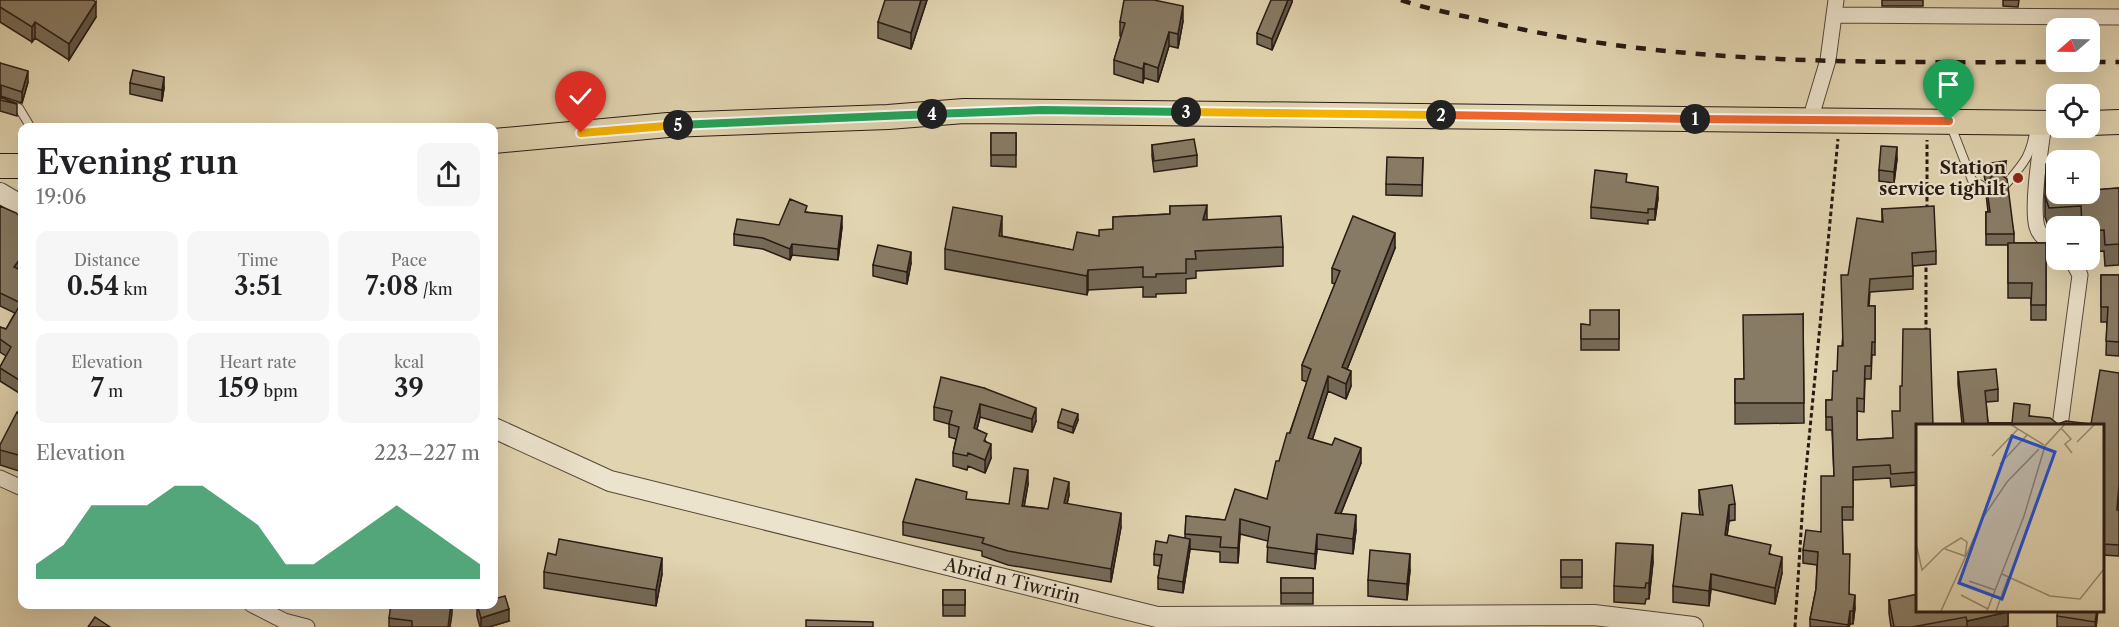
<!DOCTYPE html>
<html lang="en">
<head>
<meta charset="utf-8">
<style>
	body { margin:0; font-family:"Libre Caslon Text",serif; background:#f6f6f6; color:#202124; height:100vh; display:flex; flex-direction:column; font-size:22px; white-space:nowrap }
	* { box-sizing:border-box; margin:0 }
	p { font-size:20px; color:#757577 }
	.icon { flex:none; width:33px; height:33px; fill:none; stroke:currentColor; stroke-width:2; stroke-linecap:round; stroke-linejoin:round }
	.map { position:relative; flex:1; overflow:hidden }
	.details { position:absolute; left:18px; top:123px; width:480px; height:486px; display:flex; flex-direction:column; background:#fff; border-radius:12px; box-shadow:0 6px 24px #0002 }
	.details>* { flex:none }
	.needle { width:39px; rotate:250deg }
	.controls { position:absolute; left:2046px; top:18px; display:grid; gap:12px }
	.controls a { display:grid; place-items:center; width:54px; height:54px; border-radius:12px; background:#fff; box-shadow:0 6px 24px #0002; font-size:30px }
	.pin { position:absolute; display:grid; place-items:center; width:51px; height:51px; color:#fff; margin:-62px -26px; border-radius:50% 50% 50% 0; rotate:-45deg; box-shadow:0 0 6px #0007 }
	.pin .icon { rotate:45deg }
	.km { position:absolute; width:30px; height:30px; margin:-15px; border-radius:50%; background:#222; color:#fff; font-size:16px; line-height:30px; text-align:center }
	.round { display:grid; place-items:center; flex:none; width:63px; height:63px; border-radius:12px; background:#f6f6f6 }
	.overview { display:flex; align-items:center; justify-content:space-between; height:102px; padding:0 18px }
	h1 { font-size:33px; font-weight:600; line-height:45px }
	.metrics { display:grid; grid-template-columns:repeat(3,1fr); gap:9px; height:102px; padding:6px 18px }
	.metrics div { display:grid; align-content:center; border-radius:12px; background:#f6f6f6; text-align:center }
	.metrics b { font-size:26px; font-weight:600 }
	.metrics small { font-size:16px; font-weight:400 }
	.metrics p { font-size:16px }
	.chart { height:168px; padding:12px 18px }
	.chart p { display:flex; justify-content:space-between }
	.chart svg { width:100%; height:108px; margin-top:6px; fill:#0b8043; opacity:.7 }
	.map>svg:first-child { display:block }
</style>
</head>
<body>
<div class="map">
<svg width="2119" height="627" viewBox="0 0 2119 627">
	<rect width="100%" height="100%" fill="#e1d4b0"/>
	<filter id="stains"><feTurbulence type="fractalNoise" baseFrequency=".00333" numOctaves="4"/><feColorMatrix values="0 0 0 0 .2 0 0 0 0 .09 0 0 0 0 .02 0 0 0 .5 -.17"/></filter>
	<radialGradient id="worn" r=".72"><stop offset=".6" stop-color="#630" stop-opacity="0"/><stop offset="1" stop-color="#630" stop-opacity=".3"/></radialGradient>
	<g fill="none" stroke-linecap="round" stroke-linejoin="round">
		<defs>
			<path id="service" d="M0 102 19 108 31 128
				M1951 126 1972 180 1986 188
				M2006 184C2025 162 2032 154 2035 125"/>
			<path id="minor" d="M1835 15 2119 17
				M1810 120 1828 60 1836 0
				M2044 123C2041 147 2031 206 2037 227 2040 237 2048 241 2056 245
				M2060 426 2080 275 2072 260
				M0 478 22 488
				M251 604 284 621 307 627"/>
			<g id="tertiary">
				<path d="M0 193 22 206"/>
				<path id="s1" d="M494 428 610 481 1157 617 1594 615 1693 627"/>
			</g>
			<path id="primary" d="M2090 123 2119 122
				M494 141 668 125 888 117 964 111 2056 123
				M0 166H22"/>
		</defs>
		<!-- service casing -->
		<use href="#service" stroke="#56493a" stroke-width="10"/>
		<!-- minor casing -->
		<use href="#minor" stroke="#56493a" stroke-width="17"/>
		<!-- tertiary casing -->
		<use href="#tertiary" stroke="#56493a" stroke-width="22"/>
		<!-- primary casing -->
		<use href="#primary" stroke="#281b13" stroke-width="26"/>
		<!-- path -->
		<path stroke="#281b13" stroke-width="3" stroke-dasharray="4.5 3" stroke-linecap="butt" d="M1927 209V140
			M1926 332V263
			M1795 627 1803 501 1838 139"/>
		<!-- service -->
		<use href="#service" stroke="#ece3cc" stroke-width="8"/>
		<!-- minor -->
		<use href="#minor" stroke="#ece3cc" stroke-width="15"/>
		<!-- tertiary -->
		<use href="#tertiary" stroke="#ece3cc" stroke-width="20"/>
		<!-- primary -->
		<use href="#primary" stroke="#e1d4b0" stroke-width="24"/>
		<!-- rail -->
		<path stroke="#281b13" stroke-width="4.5" stroke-dasharray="10 10" stroke-linecap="butt" d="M1401 0C1427 9 1455 14 1481 20 1688 71 1907 61 2119 62"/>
	</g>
	<!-- wall -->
	<path fill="#756a57" stroke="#281b13" stroke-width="1.5" d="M0 0 96 17 69 60 35 38 32 42 0 22Z
		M927 0 911 49 878 38V22Z
		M1156 0V1L1183 21 1178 48 1169 46 1158 82 1144 78 1143 83 1114 74V60L1121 37 1120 36V22Z
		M1292 0V2L1272 50 1257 44V33Z
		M1882 0H1923V6H1882Z
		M2003 0H2019L2018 7 2003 6Z
		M0 63 28 82 22 103 1 96 0 97Z
		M130 83 164 88 162 101 130 94Z
		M0 97 17 104V116L0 111Z
		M991 133H1016V167L991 166Z
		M1152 145 1197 155V166L1154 172 1152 156Z
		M1423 158 1422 196 1386 195V184Z
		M1897 159 1894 183 1879 181V170Z
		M1984 164 2006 173 2004 177 2014 234V243H2046V320H2031V298H2008V245H1986V212H1988L1986 194 1987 182 1985 180 1984 175Z
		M1627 183 1658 198 1655 220H1648V224L1591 218V207Z
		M2119 188V265L2105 266 2104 251 2090 252V226H2056V228L2049 229 2045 217V196L2056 194Z
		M0 206 22 269 21 270 22 271V387L19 393 0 381V367L6 356 0 352V327L6 329 15 313 0 306Z
		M1170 206 1283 247V266L1196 271V278L1186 279V293L1156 294V297H1143V287L1088 290 1087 295 945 269V249L1002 236 1073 250 1113 229V217L1170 214Z
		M1882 209 1936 251V264L1913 266V289L1870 292 1869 306H1875V355H1872L1871 379H1865L1864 412 1857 411V440L1892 438 1918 426V485L1891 487 1890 478 1853 480V520H1842L1843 554 1849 594 1855 608 1853 624H1850L1849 627H1810V619L1816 589 1817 565 1803 563V550L1821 532 1834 476 1832 430H1826V400H1832L1842 346 1848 275 1882 222Z
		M807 212 842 227 838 260 792 255 790 260 763 249 734 245V234L779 225Z
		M1395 248 1347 369 1351 386 1346 399 1328 391 1312 440 1361 463 1341 513 1356 530 1353 554 1317 549 1315 569 1267 562 1268 541 1240 534 1238 563 1220 562V552L1190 549 1183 593 1158 589V578L1160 566 1154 565V554L1185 538 1186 516 1225 520 1267 499 1307 382 1302 380V365L1335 284 1332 283V268Z
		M911 263 907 284 873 276V265Z
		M2101 275H2119V356L2106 355 2107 322H2101Z
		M1619 310V350H1581V324L1590 325Z
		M1803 314 1804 423 1735 424V379H1743Z
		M1958 372 1998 389V401L1986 402 1988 423H2012L2030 416 2058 424H2091L2119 373V496L2118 510H2119V556L2103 555V426L1962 424 1958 384Z
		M984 388 1036 421 1032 432 980 417 977 429 987 443 991 458 985 473 968 466 967 470 953 466V453L956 439 949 437V424L934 420V407Z
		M22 415V472L0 465V445Z
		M1078 420 1073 433 1058 428V422Z
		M1028 484 1024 506 1048 509 1069 495 1067 504 1121 527 1111 582 1008 565 982 556V551L903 535V522L967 500 1009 504Z
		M1699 490 1735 504V520L1729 521 1727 535 1771 554 1782 573 1775 604 1711 589 1709 606 1673 602V586L1700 515 1699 506Z
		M1561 560H1582V588H1561Z
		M1653 562 1649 599H1646L1645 604 1614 602V586Z
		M1410 570 1407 600 1368 596V580Z
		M544 572 662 574 656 606 544 588Z
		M1281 578H1313V604H1281Z
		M943 590H965V616H943Z
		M1889 600 2008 610V626L2002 627H1891L1889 613Z
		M452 604 450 627H389V618Z
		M477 604 509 621 489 627H480L477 616Z
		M2098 610 2096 627H2057V616Z"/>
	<!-- shaded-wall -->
	<path fill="#5f5647" stroke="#281b13" stroke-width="1.5" d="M921 0H927L911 49V33Z
		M1288 0H1292V2L1272 50V39Z
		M96 2V17L69 60V44Z
		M1183 6V21L1178 48V34Z
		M35 22V38L32 42V27Z
		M1169 32V46L1158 82V68Z
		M1144 63V78L1143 83V69Z
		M28 71V82L22 103V92Z
		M164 77V88L162 101V90Z
		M1 85V96L0 97V86Z
		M1897 147V159L1894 183V172Z
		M2006 161V173L2000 185V174Z
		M1658 187V198L1655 220V209Z
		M1207 205V225L1203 220Z
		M842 216V227L838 260V249Z
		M1002 216V236L999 256V236Z
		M1395 233V248L1342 382V367Z
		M792 244V255L790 260V249Z
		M911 252V263L907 284V272Z
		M22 256V269L14 280V267Z
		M1088 270V290L1087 295V276Z
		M1351 371V386L1346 399V384Z
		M22 374V387L19 393V380Z
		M1328 376V391L1308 453V438Z
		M980 404V417L974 441V428Z
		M1036 408V421L1032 432V419Z
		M1078 414V420L1073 433V427Z
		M991 444V458L985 473V460Z
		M1361 448V463L1335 528V513Z
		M1028 470V484L1022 519V506Z
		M1069 482V495L1064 517V503Z
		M1729 505V521L1725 551V535Z
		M1121 513V527L1111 582V569Z
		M1356 515V530L1353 554V539Z
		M1240 519V534L1238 563V548Z
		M1317 534V549L1315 569V554Z
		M1190 539V550L1183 593V582Z
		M1653 545V562L1649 599V583Z
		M1410 554V570L1407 600V584Z
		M1782 557V573L1775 604V588Z
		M662 558V574L656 606V590Z
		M1711 574V589L1709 606V591Z
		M1855 595V608L1853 624V611Z
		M451 604H452V614L450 627H448Z
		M509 609V621L489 627H481V618Z
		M2097 610H2098L2096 627H2095Z
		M1850 611V624L1849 627H1848Z
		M2008 612V626L2002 627H1967V621Z"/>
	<!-- building -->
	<path fill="#887b65" stroke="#281b13" stroke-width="1.5" d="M0 0H93L96 2 69 44 35 22 32 27 0 7Z
		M885 0H921L911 33 878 22Z
		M1124 0H1154L1183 6 1178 34 1169 32 1158 68 1144 63 1143 69 1114 60 1125 23 1120 22Z
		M1271 0H1288L1272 39 1257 33Z
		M0 63 28 71 22 92 1 85 0 86Z
		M133 70 164 77 162 90 130 83Z
		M0 97 17 104 0 100Z
		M991 133H1016V155H991Z
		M1194 139 1197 155 1154 161 1152 145Z
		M1881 146 1897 147 1894 172 1879 170Z
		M1387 157 1423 158 1422 185 1386 184Z
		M2006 161 2000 174 2007 179 2014 234H1986V212H1990L1986 183 1992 176 1985 169 1984 164Z
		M2046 164H2056V194H2090V190L2119 188V244L2105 245 2104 230 2090 231V226H2082L2081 206 2049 208 2045 196Z
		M1595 170 1627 174 1626 182 1658 187 1655 209H1648V213L1591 207Z
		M790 199 807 206 805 212 842 216 838 249 792 244 790 249 763 238 734 234 737 219 779 225Z
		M1207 205 1203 220 1281 216 1283 247 1195 251 1196 259H1186V273L1156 274V277H1143V267L1088 270 1087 276 945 249 953 207 1002 216 999 236 1073 250 1077 232 1099 236V230L1113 229V217L1170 214V206Z
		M0 206 16 213 22 218V256L14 267 22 271V374L19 380 0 368V367L11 347 0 339V327L6 329 21 303 0 293Z
		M1934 206 1936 251 1912 253 1913 276 1870 279 1868 306H1875V342H1872L1871 366H1865L1864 399 1857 398V440L1893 438 1892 411H1900V386H1902L1903 329H1930L1933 426H1918V435H1917L1918 472 1891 474 1890 465 1853 467V507H1842L1843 554H1850L1849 594 1855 595 1853 611H1850L1848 625 1810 619 1816 589 1818 552 1803 550 1806 530 1821 532V476H1834L1832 417H1826V400H1832L1833 371H1837L1838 346H1843L1841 275H1848L1857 218 1883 222 1882 209Z
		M1353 216 1395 233 1342 367 1351 371 1346 384 1328 376 1308 438 1332 445 1335 438 1361 448 1335 513 1356 515 1353 539 1317 534 1315 554 1267 547 1270 527 1240 519 1238 548 1220 547 1221 537 1185 534 1186 516 1225 520 1235 489 1267 499 1276 461H1279L1287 433H1290L1311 369 1302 365 1340 271 1332 268Z
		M2008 243H2046V305H2031L2032 283H2008Z
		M878 245 911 252 907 272 873 265Z
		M2101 275H2119V342L2106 341 2108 307H2101Z
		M1590 310H1619V339H1581V324L1590 325Z
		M1803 314 1804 403H1735V379H1744L1743 315Z
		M1996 369 1998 389 1985 391 1988 423H2012L2014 403 2030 405 2029 416 2050 418 2058 424 2066 421 2091 424 2100 370 2119 373V484L2117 510H2119V545L2103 544V426H1956L1955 424H1964L1958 372Z
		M941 377 984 388 1036 408 1032 419 980 404 974 428 987 434 984 441 991 444 985 460 968 453 967 456 953 453 959 427 949 424 952 411 934 407Z
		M1062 409 1078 414 1073 427 1058 422Z
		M17 412 22 415V456L0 450V445Z
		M1014 468 1028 470 1022 506 1048 509 1054 478 1069 482 1064 503 1121 513 1111 569 1008 551 982 543 984 538 903 522 916 479 967 492 966 499 1009 504Z
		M1732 485 1735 504 1729 505 1725 535 1771 545 1769 554 1782 557 1775 588 1711 574 1709 591 1673 586 1682 513 1703 515 1699 490Z
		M1169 535 1190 539 1183 582 1158 578 1162 555 1154 554 1156 541 1167 543Z
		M559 539 662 558 656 590 544 572 548 553 556 555Z
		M1616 543 1653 545 1649 583H1646L1645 588 1614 586Z
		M1370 550 1410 554 1407 584 1368 580Z
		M1561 560H1582V577H1561Z
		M1281 578H1313V593H1281Z
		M943 590H965V605H943Z
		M1918 594V610H2008V612L1967 621 1966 617 1912 627H1894L1889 600Z
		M505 596 509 609 481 618 477 604H494V599Z
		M391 604H451L448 627H412V621L389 618Z
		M2058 610H2097L2095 622 2057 616Z
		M95 617 110 627H88Z
		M806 620 873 622V627H806Z"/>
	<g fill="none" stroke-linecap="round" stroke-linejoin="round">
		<defs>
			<path id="split-1" d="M1695 119 1949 121"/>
			<path id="split-2" d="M1441 115 1695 119"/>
			<path id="split-3" d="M1186 112 1441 115"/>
			<path id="split-4" d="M932 114 1042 110 1186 112"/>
			<path id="split-5" d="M678 125 932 114"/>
			<path id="split-6" d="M581 133 678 125"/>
		</defs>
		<!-- split-1 casing -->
		<use href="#split-1" stroke="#fff" stroke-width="12"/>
		<!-- split-2 casing -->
		<use href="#split-2" stroke="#fff" stroke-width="12"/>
		<!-- split-3 casing -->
		<use href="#split-3" stroke="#fff" stroke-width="12"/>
		<!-- split-4 casing -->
		<use href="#split-4" stroke="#fff" stroke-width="12"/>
		<!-- split-5 casing -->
		<use href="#split-5" stroke="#fff" stroke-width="12"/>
		<!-- split-6 casing -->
		<use href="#split-6" stroke="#fff" stroke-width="12"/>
		<!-- split-1 -->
		<use href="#split-1" stroke="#f0652b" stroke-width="8"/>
		<!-- split-2 -->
		<use href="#split-2" stroke="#f0652b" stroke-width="8"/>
		<!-- split-3 -->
		<use href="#split-3" stroke="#f5b400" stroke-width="8"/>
		<!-- split-4 -->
		<use href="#split-4" stroke="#22a559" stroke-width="8"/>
		<!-- split-5 -->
		<use href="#split-5" stroke="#22a559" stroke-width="8"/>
		<!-- split-6 -->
		<use href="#split-6" stroke="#f5b400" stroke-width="8"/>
	</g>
	<!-- markers -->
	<circle fill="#8f2418" stroke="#ece3cc" stroke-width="2" cx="2018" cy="178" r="6"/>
	<g text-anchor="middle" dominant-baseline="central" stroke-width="4.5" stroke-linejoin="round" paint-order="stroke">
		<!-- poi labels -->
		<g font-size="18" font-weight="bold" fill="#281b13" stroke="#ece3cc" text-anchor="end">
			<text x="2006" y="168">Station<tspan x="2006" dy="21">service tighilt</tspan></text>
		</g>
		<!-- street labels -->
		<g font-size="18" fill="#281b13" stroke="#ece3cc">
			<text stroke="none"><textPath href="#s1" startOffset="542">Abrid n Tiwririn</textPath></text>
		</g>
	</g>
	<!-- overview -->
	<g transform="translate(1916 424)">
		<rect width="188" height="188" fill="#e1d4b0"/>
		<path fill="none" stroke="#978a71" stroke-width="1.5" d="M94 0 128 21M145 4 155 15 149 20 156 29M161 18 179 0M76 32 102 5M84 40 112 10M0 119 6 146 27 125 45 114 51 118 49 133M29 125 49 132M86 150 134 172 164 175 188 145M53 157 79 166M45 171 72 185M25 187 68 92 91 58 123 25M71 187 108 92 129 22 149 0M80 187 92 154"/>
		<path fill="#1d4ed8" fill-opacity="0.15" stroke="#1d4ed8" stroke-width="3" d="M96 12 139 28 86 175 43 159Z"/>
		<rect width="188" height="188" fill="none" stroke="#281b13" stroke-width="3"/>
	</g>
	<rect width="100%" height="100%" filter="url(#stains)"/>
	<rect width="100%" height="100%" fill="url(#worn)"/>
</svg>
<div class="controls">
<a><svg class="needle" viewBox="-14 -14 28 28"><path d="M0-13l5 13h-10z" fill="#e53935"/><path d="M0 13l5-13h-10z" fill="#757577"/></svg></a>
<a><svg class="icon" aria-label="locate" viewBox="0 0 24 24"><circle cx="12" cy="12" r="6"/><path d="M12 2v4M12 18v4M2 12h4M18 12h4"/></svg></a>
<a>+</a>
<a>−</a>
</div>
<div class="pin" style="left:1949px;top:121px;background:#1e9e55"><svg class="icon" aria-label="arrive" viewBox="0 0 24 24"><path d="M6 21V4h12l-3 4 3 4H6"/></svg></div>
<div class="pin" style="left:581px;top:133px;background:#d93025"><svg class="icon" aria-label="check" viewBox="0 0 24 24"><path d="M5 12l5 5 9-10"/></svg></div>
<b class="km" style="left:1695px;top:119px">1</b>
<b class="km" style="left:1441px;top:115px">2</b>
<b class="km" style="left:1186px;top:112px">3</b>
<b class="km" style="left:932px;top:114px">4</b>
<b class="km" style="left:678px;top:125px">5</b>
<section class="details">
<div class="overview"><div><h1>Evening run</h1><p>19:06</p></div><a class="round"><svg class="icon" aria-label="share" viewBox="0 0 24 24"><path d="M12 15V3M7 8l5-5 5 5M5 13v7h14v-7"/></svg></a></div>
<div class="metrics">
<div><p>Distance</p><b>0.54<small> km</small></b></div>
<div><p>Time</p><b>3:51</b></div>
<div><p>Pace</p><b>7:08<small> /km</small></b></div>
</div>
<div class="metrics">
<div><p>Elevation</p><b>7<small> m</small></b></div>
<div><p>Heart rate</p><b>159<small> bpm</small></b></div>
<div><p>kcal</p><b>39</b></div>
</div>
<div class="chart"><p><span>Elevation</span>223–227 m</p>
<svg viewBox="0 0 160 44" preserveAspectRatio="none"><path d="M0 44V38L10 30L20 14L30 14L40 14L50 6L60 6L70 14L80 22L90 38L100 38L110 30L120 22L130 14L140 22L150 30L160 38V44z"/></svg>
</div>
</section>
</div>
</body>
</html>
